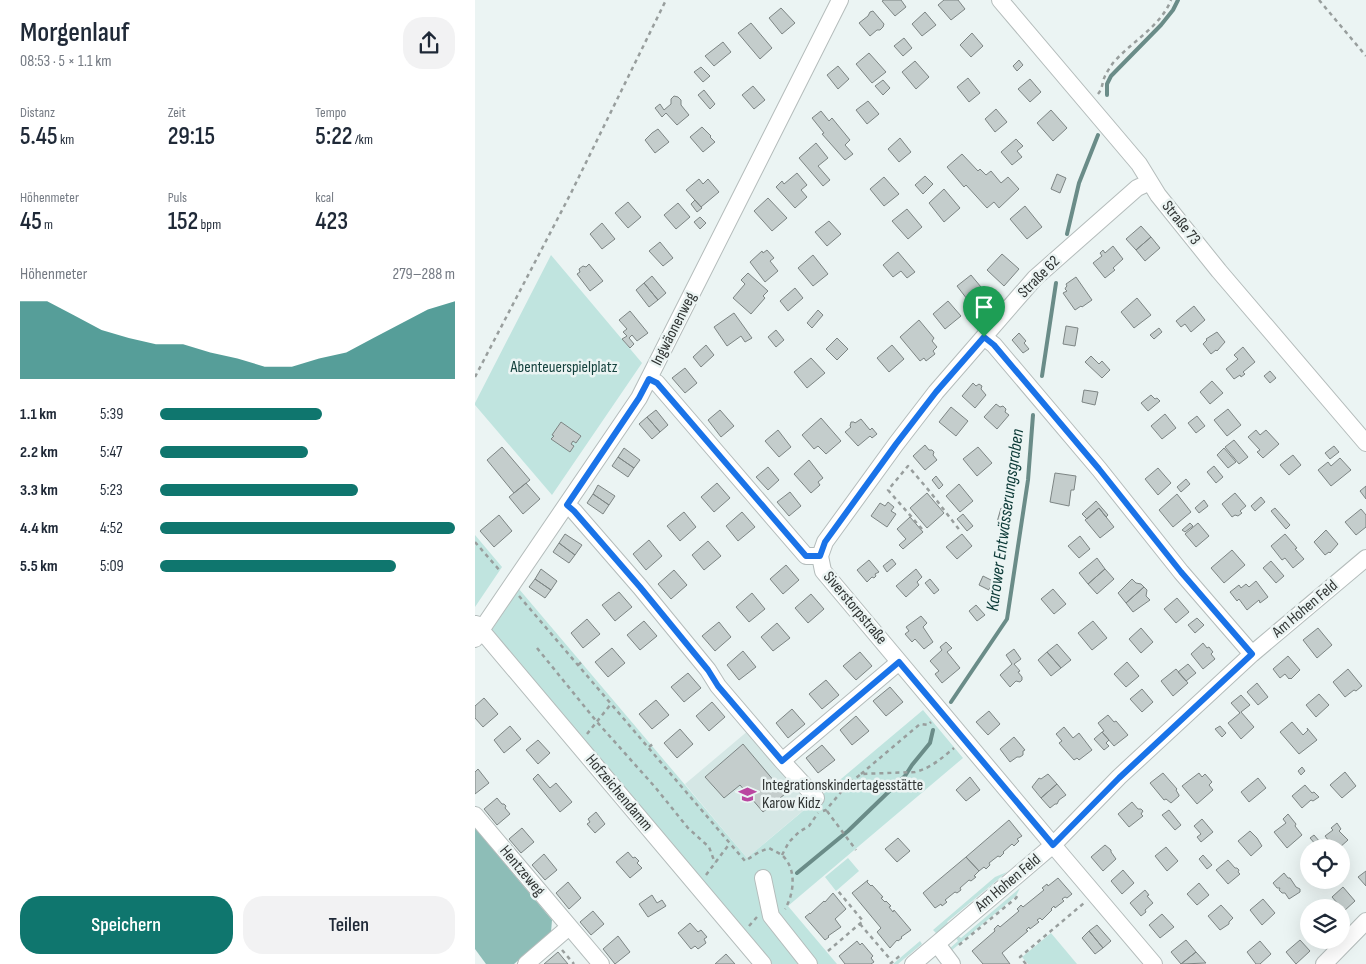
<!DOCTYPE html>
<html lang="de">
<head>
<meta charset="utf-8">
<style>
	body { margin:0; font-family:"Sofia Sans Condensed",sans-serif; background:#f2f2f3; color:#1f2937; height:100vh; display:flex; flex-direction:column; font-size:19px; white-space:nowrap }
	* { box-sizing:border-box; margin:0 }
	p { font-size:16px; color:#747a83 }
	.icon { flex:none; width:28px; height:28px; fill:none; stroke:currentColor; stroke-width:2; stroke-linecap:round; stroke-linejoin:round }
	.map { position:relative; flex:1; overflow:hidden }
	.sheet { display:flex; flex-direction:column; background:#fff; width:475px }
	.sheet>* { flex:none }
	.controls { position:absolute; left:825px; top:839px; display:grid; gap:10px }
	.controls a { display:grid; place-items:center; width:50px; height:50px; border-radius:50%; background:#fff; box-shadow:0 5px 20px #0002; font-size:25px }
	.pin { position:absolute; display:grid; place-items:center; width:42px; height:42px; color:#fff; margin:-51px -21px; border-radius:50% 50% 50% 0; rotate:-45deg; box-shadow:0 0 5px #0007 }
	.pin .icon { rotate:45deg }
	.round { display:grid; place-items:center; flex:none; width:52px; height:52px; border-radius:20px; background:#f2f2f3 }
	.head { display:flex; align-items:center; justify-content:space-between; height:85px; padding:0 20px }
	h1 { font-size:28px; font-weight:600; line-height:38px }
	.figures { display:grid; grid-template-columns:repeat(3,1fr); gap:8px; height:85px; padding:5px 20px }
	.figures div { display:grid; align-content:center }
	.figures b { font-size:25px; font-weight:600 }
	.figures small { font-size:14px; font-weight:400 }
	.figures p { font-size:14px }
	.chart { height:140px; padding:10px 20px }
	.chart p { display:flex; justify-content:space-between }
	.chart svg { width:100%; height:90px; margin-top:5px; fill:#0f766e; opacity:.7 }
	.action { display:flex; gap:10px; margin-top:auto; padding:10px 20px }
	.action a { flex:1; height:58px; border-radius:20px; background:#0f766e; color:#fff; font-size:20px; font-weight:600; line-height:58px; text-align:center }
	.action a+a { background:#f2f2f3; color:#1f2937 }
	ul { padding:0 20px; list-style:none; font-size:16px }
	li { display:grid; grid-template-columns:80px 60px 1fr; align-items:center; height:38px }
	li i { height:12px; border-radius:6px; background:#0f766e }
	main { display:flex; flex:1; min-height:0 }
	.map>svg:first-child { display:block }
</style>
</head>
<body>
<main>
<section class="sheet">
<div class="head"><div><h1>Morgenlauf</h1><p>08:53 · 5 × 1.1 km</p></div><a class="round"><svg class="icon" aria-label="share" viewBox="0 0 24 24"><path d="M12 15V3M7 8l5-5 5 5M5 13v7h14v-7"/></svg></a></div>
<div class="figures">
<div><p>Distanz</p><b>5.45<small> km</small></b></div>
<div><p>Zeit</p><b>29:15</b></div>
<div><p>Tempo</p><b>5:22<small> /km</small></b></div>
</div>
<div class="figures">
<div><p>Höhenmeter</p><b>45<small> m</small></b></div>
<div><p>Puls</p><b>152<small> bpm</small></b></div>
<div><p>kcal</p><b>423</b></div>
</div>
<div class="chart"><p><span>Höhenmeter</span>279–288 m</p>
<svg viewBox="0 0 160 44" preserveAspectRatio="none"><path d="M0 44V6L10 6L20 13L30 20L40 24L50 27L60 27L70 31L80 34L90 38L100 38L110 34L120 31L130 24L140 17L150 10L160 6V44z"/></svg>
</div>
<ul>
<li><b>1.1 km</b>5:39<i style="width:55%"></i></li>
<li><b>2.2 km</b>5:47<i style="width:50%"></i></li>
<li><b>3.3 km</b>5:23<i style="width:67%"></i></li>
<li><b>4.4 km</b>4:52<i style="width:100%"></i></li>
<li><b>5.5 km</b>5:09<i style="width:80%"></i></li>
</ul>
<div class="action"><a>Speichern</a><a>Teilen</a></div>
</section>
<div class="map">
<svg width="891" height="964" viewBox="0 0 891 964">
	<rect width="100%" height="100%" fill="#ebf4f3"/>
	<!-- built -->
	<path fill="#d5e7e5" d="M274 730 336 804 272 858 210 784Z"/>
	<!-- green -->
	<path fill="#c0e4df" d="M76 255 167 363 77 495 0 405V403Z
		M0 535 27 567 0 607Z
		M44 589 272 858 448 710 488 758 313 906 362 964H297L16 631Z
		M373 858 384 871 361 891 350 877Z
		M532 872 472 922 475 925 463 935 458 930 520 877Z
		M545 888 541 896 476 951 474 949 483 941 481 938 483 936 486 938Z
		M576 933 602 964H553L547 957Z
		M445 941 447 944 423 964H418Z"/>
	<!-- forest -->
	<path fill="#8dbdb7" d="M0 828 77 920 76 932 39 964H11L0 949Z"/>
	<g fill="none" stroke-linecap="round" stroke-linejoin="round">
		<!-- stream -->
		<path stroke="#6a8c88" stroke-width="4" d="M632 95V84L636 76 686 25 698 10 703 0
			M592 234 604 183 623 135
			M567 376 581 283
			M476 702 532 619 553 480 558 415
			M322 873 373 831 430 776 437 765 455 743 458 730"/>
	</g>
	<!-- building -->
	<path fill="#c4cdcc" stroke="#7d8584" d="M409 0H426L431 7 420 16 407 1Z
		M469 0H483L490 9 476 20 463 5Z
		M306 8 320 23 307 34 294 18Z
		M398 11 409 24 408 27 405 30H402L395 36 384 23 393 16 395 12Z
		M450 12 461 25 447 36 437 24Z
		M276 23 297 48 285 59 263 33Z
		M497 33 508 46 496 57 485 45Z
		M429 38 437 48 428 56 419 46Z
		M248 42 256 52 239 66 230 56Z
		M394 53 411 72 397 83 381 64Z
		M544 60 548 65 542 71 538 66Z
		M440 61 454 77 441 89 427 72Z
		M363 66 374 79 363 89 352 75Z
		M226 67 235 76 228 82 219 72Z
		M493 78 505 93 494 102 482 87Z
		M555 79 566 92 555 102 543 89Z
		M408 80 415 88 408 95 400 86Z
		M278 86 290 100 279 109 267 95Z
		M229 90 240 104 235 109 223 95Z
		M199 96 203 97 206 100V105L214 115 202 125 191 113 187 117 180 108 185 104 189 110 196 104V99Z
		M393 101 404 114 392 124 381 110Z
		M521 109 532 122 520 132 510 119Z
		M576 110 592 128 578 141 562 123Z
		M346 111 354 121 357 118 375 140 370 145 378 154 370 160 347 134 349 133 337 118Z
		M227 127 236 136 235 137 240 142 228 152 215 137Z
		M183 129 194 142 180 153 170 140 177 133Z
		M425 138 436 152 424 162 413 149Z
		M541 139 548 146 542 151 547 157 537 165 526 152Z
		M341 143 353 158 343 166 355 180 348 186 324 158Z
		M487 154 503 171 505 169 511 175 516 171 526 183 533 177 544 189 524 208 519 202 512 208 491 185 489 187 472 167Z
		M322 173 332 185 326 190 332 197 320 208 301 187 307 181 309 184Z
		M582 174 591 178 585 193 576 189Z
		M450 176 458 184 448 194 440 185Z
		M409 177 424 194 409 206 395 189Z
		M224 179 228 184 233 179 244 192 226 207 211 190Z
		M469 189 485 208 469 222 454 203Z
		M293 198 312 218 297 231 279 211Z
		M220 200 227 208 222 212 216 204Z
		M153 202 166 217 153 228 140 213Z
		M203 203 215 217 201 229 189 215Z
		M550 206 567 227 552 239 535 219Z
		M432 209 447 227 433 239 417 221Z
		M225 217 231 223 225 229 219 222Z
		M354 221 366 234 352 246 340 232Z
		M127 223 140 239 127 249 115 234Z
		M666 226 676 237 661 250 651 239Z
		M676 237 685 248 670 261 661 250Z
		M185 242 198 258 188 266 174 251Z
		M638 246 648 259 638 268 640 270 630 278 618 263 627 256 625 253 628 250 630 253Z
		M292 250 299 258 295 261 303 271 290 282 275 262 287 251 288 253Z
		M423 252 440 272 432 278 426 271 418 277 408 265Z
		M527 254 544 269 529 286 512 270Z
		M338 255 353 274 338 286 323 268Z
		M114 264 128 281 115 291 102 274 105 272 104 269 108 266 111 267Z
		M273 273 293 291 288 296 290 298 276 314 258 298 270 284 266 280Z
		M496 275 506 287 492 299 482 286Z
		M177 276 191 293 183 300 169 283Z
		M601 277 617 300 607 307 606 306 600 310 588 293 592 291 590 289 591 287 592 286 591 284Z
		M169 283 183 300 174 307 161 290Z
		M320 288 328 298 313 311 305 301Z
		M662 298 676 315 659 328 646 312Z
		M473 301 486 316 470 329 458 314Z
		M719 306 730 320 716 332 710 324 706 327 701 321Z
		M343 310 348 315 337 328 332 323Z
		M155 311 173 333 162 341 157 335 154 338 159 344 155 348 147 339 152 336 148 332 152 329 144 320Z
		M259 313 277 338 270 342 266 336 252 346 239 327Z
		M444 320 459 338 457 341 462 347 458 351 460 354 451 361 449 358 445 361 425 337Z
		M591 326 603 328 600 346 588 344Z
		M684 328 687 332 679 339 675 335Z
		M301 330 309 340 301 347 293 337Z
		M742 332 750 342 742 351 741 350 736 354 728 344 732 340 731 339Z
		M544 333 551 341 549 343 554 349 548 353 537 340Z
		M362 338 373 349 362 360 351 349Z
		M231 345 239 355 226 367 218 357Z
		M417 345 429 359 414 372 402 358Z
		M768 347 780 362 768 372 770 374 766 377 765 375 759 379 751 369 763 359 759 355Z
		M616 356 624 364 627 361 635 370 627 378 610 362Z
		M336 358 350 373 332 388 319 372Z
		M210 368 222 383 210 393 197 378Z
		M795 371 801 378 795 383 789 376Z
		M737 381 748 393 735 404 725 392Z
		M498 383 501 386 504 384 507 386 506 389 511 395 500 408 487 396Z
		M609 390 623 392 620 405 607 402Z
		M676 395 680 399 682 398 685 401 673 411 666 403Z
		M521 404 525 407 528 406 531 409 530 412 534 415 522 429 509 417Z
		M476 407 493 421 481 436 464 422Z
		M753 409 766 425 752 436 739 420Z
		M181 410 193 425 185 432 172 417Z
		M245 410 259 426 246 437 233 420Z
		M690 414 701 428 687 439 676 426Z
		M722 416 730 426 721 433 713 423Z
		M172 417 185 432 177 439 164 424Z
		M346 418 366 441 351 454 343 446 339 449 327 435Z
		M386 419 395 430 397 428 402 434 397 438 395 436 383 446 370 432 376 427 375 426 376 422H379L380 423Z
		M86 422 106 436 101 443 98 441 96 444 99 446 95 452 76 439 79 436 77 435Z
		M303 430 316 447 304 457 290 441Z
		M781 430 785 435 791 430 804 444 788 458 782 452 785 450 773 437Z
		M759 440 773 457 764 464 750 447Z
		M450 445 454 450H457L459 452 458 455 462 460 450 470 438 456Z
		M859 446 864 452 855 459 850 453Z
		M27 447 55 480 39 493 12 460Z
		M503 447 517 463 502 476 488 459Z
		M149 448 165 460 159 468 143 457Z
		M749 448 761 462 753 468 742 455Z
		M818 455 826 465 814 475 805 465Z
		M143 457 159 468 153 477 137 466Z
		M865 458 876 470 856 486 843 470 853 462 856 466Z
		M334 460 348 478 343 482 345 485 336 493 319 474Z
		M739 466 748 477 741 483 732 472Z
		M293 467 304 480 293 490 281 477Z
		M683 468 696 483 683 495 670 479Z
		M580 473 601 476 599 490H596L594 506 575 502Z
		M461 476 468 485 464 489 457 480Z
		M711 479 715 484 706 492 702 487Z
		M51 483 65 499 48 514 34 497Z
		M242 483 255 498 239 512 226 497Z
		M484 484 498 501 485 512 471 496Z
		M123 485 140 496 134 505 118 494Z
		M891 486V499L885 491Z
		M315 492 326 506 314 516 302 502Z
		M452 493 469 513 452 528 435 508Z
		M760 493 771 506 765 511 767 513 763 516 760 515 757 517 747 504Z
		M118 494 134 505 128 514 112 503Z
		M702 494 716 512 698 527 684 510Z
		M786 497 790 502 780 511 776 506Z
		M729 500 733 506 724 513 720 508Z
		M621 501 633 515 631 517 624 508 612 519 607 514Z
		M413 502 419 507 416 511 421 514 412 527 396 516 405 503 410 506Z
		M526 508 533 510 531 517H533L532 524 522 522Z
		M624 508 639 527 625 538 610 520Z
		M800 508 815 525 811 529 796 511Z
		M886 509 891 515V527L881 535 870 522Z
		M209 512 221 527 205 541 192 526Z
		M267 512 280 527 263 541 251 526Z
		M488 514 498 526 492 531 482 519Z
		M24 515 37 531 19 547 5 531Z
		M435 517 448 532 428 549 424 545 431 539 422 529Z
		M715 523 718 526 710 532 707 530Z
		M723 523 734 536 721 547 710 534Z
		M851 530 863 544 855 553 854 552 850 555 839 542Z
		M90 534 107 545 100 555 84 543Z
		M487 534 497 546 482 559 471 547Z
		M810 534 822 548 820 549 829 559 818 568 810 558 807 560 796 546Z
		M605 536 615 549 604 558 593 546Z
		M174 540 187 556 171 570 158 554Z
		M233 541 246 556 229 570 217 555Z
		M84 543 100 555 94 563 78 552Z
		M757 550 770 565 749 583 736 568Z
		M622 558 630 569 613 584 604 573Z
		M417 559 421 564 412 572 408 566Z
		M394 560 404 572 400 574 401 576 399 578 397 577 392 582 382 570Z
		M796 561 809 576 801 583 788 568Z
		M311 565 324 580 308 594 295 579Z
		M66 569 82 581 76 590 60 579Z
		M441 569 447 577 442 582 444 585 431 597 421 586Z
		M630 569 639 579 622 594 613 584Z
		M199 570 212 585 196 599 183 584Z
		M508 576 518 581 514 590 504 585Z
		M60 579 76 590 70 598 54 587Z
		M455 579 464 590 459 594 450 583Z
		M657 579 661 583 666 584 669 587 651 603 643 593Z
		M781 581 793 597 785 603 784 600 772 610 764 599 762 601 755 592 764 585 766 588 771 584 774 587Z
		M669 587 672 590 671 596 675 600 658 612 651 603Z
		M578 589 591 604 579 614 566 599Z
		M144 592 157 607 140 621 127 605Z
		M277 593 290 609 274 622 261 607Z
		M336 594 349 609 333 623 320 608Z
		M702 598 714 612 701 623 689 609Z
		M501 605 510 615 502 621 494 611Z
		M446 616 452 623 448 627 458 642 449 649 440 639 437 642 430 634 434 631 431 627Z
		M722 618 729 625 720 633 713 625Z
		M112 619 125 634 108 648 96 633Z
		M169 621 182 636 165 650 152 635Z
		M618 621 632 638 617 650 603 633Z
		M244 622 256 637 240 651 227 636Z
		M302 623 315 638 298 651 286 637Z
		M666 628 678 642 666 653 654 639Z
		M843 628 857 645 842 658 828 640Z
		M471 642 477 648 472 652 485 668 467 683 460 674 464 671 455 661 467 650 465 647Z
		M728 643 732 648 734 647 738 652 736 654 740 659 728 669 716 654Z
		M582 644 596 660 586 668 572 652Z
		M137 648 150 663 133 677 120 662Z
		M539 649 546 659 539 664 545 671 543 672 547 677V680L545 682 541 681 535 687 525 675 537 664 531 655Z
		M268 651 281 667 264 680 252 665Z
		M385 652 397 666 381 680 368 666Z
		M572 652 586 668 576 676 563 660Z
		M813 656 825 670 816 679 815 678 814 679 810 674 805 678 798 669Z
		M652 662 664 676 651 687 639 674Z
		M713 664 721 673 711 681 703 672Z
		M701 669 713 683 698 696 686 681Z
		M873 669 887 686 881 691 879 690 870 697 858 682Z
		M213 673 226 688 209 702 196 687Z
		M351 680 364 695 347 709 334 694Z
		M782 683 793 697 783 705 772 692Z
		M415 687 428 702 411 716 398 701Z
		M667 689 678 702 667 712 655 699Z
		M844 694 854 705 841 717 831 705Z
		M766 695 775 705 766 712 779 727 766 739 753 723 765 713 756 703Z
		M9 698 23 714 8 727 0 718V706Z
		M181 700 194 715 177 729 164 714Z
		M237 702 250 717 234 731 221 716Z
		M317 709 330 724 313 738 301 723Z
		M514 711 525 724 513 735 501 722Z
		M633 715 639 722 641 721 653 735 639 746 627 732 629 731 623 723Z
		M381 716 394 731 377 745 365 730Z
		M817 722 828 735 833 730 832 728 842 740 824 754 805 732Z
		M35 726 46 739 29 753 19 740Z
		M745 726 751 733 747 737 740 729Z
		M589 727 598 738 604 733 617 750 604 760 602 758 599 760 584 743 587 741 581 734Z
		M205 729 218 744 202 758 189 743Z
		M627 732 634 740 631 743 634 746 629 750 619 739Z
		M539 737 550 750 548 751V755L545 757H542L535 762 525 749Z
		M63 740 75 753 63 764 51 750Z
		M268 744 310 794 288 812 265 785 249 798 230 777Z
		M347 745 360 760 343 773 331 758Z
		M827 767 830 771 826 775 823 771Z
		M3 769 14 783 0 794V772Z
		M870 772 881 786 867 798 855 785Z
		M688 773 702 789 701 790 704 795V796L696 803 691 799 689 800 675 783Z
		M724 773 727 777 730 774 737 782 734 785 738 790 722 804 707 786Z
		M63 774 75 788 81 783 97 802 85 812 58 779Z
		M573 774 582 784 566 798 557 787 564 778 566 779Z
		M495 777 505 790 491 801 481 790Z
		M783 778 791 788 774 802 766 792Z
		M582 784 591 795 584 800 582 804H580L575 808 566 798Z
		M830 785 837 793 839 792 844 797 838 801 836 800 827 808 817 796Z
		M22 798 27 804H29L31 806 30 808 35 814 22 825 9 809Z
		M657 802 663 809H666L668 811 666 814 668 816 654 827 643 814Z
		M694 810 706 825 700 830 687 815Z
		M121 812 130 824 120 833 112 824 115 822 113 819Z
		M813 814 821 824 820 826 827 835 812 848 799 832 811 823 808 819Z
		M727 819 738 832 726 842 722 837 726 834 719 826Z
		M534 820 547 836 542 839 544 841 539 846 537 844 528 852 529 853 525 857 523 856 514 863 515 865 511 869 509 867 504 871 491 857Z
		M862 823 866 829 864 831 873 840 864 848H859L850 836 858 830 856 828Z
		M47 828 59 842 46 853 34 839Z
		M775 831 782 838 787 846 776 856 763 841Z
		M839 835 845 842 841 845 835 838Z
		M423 838 435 851 422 862 410 849Z
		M630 845 636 850V852L641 859 628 871 616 857Z
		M691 847 703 861 692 871 680 856Z
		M153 852 158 858 160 857 164 861 162 863 167 868 155 878 141 862Z
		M69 854 82 870 70 880 57 865Z
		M728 855 737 865 732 869 724 859Z
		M491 857 504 871 499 876 501 877 496 881 494 880 485 888 486 890 482 893 480 892 470 900 472 902 467 906 466 904 460 908 448 893Z
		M753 860 760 868H762L764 870 763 872 765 874 753 884 741 870Z
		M648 870 659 883 647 894 636 881Z
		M891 871V886L883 877Z
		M809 873 813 878H815L821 887 825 889V892L814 899 810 893H807L804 890 805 888H802L798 883Z
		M583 878 597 894 592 898 590 897 587 899 589 901 580 908 579 906 576 909 577 910 567 920 565 918 562 920 564 922 555 929 554 927 551 930 553 931 527 953 535 964H508L497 951 520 931 519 929 523 925 525 927 544 911 542 909 546 905 548 907 569 890 567 888 572 884 573 886Z
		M393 880 392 882 396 886 397 885 408 897 406 898 410 902 411 901 416 906 414 907 418 912 419 910 436 930 426 937 427 938 423 941 422 940 415 948 402 932 406 928 377 893Z
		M93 882 106 898 94 909 81 893Z
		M724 883 734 895 722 905 712 894Z
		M868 887 880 901 869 911 857 897Z
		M670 890 674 895 672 896 678 903 670 910 671 912 666 916 655 903Z
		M358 893 371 909 360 919 366 927 353 936 354 937 350 940 330 917 335 913V914L349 901 350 902Z
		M177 895 182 903 187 900 191 906 173 917 164 904Z
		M788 899 800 913 787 925 775 910Z
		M746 905 758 918 754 922V924L745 930 733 916Z
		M118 911 129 924 116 935 105 922Z
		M687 914 699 927 685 938 674 925Z
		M215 923 223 932 226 930 232 937 229 939 231 943 223 949 220 946 216 949 203 933Z
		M622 925 636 941 628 948 614 931Z
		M614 931 628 948 620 954 607 938Z
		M143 936 155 952 140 964 128 949Z
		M711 940 721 952 706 964 696 952Z
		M825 940 835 951 821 964 811 952Z
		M382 941 385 945 387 943 398 956 396 958 399 962 396 964H370L364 956Z
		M785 941 796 954 785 964H781L772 952Z
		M83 952 93 964H69Z
		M721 952 731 963 707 964H706Z
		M251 954 260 964H240Z"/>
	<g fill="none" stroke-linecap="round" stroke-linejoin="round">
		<defs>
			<path id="minor" d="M525 0 664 164 683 195 744 271 891 443
				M675 182 662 188 560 278 461 392 421 444 350 542 345 556 348 571 578 845 679 964
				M509 337 519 345 624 469 706 572 777 654
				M174 379 182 383 331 556H345
				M92 505 99 511 165 587 233 670 243 686 307 761 341 798
				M1 624 288 964
				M0 639 164 398 365 0
				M307 761 424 662
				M0 815 126 964
				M288 878 296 916 334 964
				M462 944 477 964
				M51 964 94 927
				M438 964 578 845 644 777 777 654 891 558
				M849 964 891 921"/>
		</defs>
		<!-- minor casing -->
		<use href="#minor" stroke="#b4bcbb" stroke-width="18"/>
		<!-- path -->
		<path stroke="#989e9d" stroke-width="2.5" stroke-dasharray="4 4" stroke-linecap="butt" d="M844 0 891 56
			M623 94C628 88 627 82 630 76 632 72 635 67 638 63 656 42 686 26 696 0
			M0 377 96 193 191 0
			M447 529 413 490 433 466 456 493 486 532
			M0 542 26 572
			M44 596 270 861 284 852 294 848C299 851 304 853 308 856 322 870 319 894 310 909
			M62 648 122 722 180 787 213 828 234 847 240 863
			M103 665 109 660
			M112 734 136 704
			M174 747 180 742
			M386 774 445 724 453 725 456 722
			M348 811 351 810 372 785 386 774 440 772C456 768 467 758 479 748
			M352 811 381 850
			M307 855 314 842 324 832 334 826 343 813
			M231 875 255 843
			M385 924 415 959
			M274 926 282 917
			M484 945 541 898 544 893
			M87 950 99 964
			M353 951 388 921 363 891
			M415 964 427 954
			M551 964 545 957 609 903"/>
		<!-- minor -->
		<use href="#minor" stroke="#fff" stroke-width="16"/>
	</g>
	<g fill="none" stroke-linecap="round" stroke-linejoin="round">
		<defs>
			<path id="route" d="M509 337 519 345 624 469 706 572 777 654 644 778 578 845 424 662 307 761 243 686 233 670 165 587 99 511 92 505 164 398 174 379 182 383 331 556H345L350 542 421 444 461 392Z"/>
		</defs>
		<!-- route casing -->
		<use href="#route" stroke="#fff" stroke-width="10"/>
		<!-- route -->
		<use href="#route" stroke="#1a73e8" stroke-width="6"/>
	</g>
	<!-- icons -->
	<defs>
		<symbol id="school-bare" viewBox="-9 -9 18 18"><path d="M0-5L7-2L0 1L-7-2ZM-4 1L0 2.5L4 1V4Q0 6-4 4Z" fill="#ba46a0" stroke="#ebf4f3" stroke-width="2.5" paint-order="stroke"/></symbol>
	</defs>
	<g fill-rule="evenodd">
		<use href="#school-bare" x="260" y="782" width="25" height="25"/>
	</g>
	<g text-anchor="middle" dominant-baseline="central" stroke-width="5" stroke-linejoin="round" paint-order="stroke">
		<!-- street labels -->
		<g font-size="16" fill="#303433" stroke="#ebf4f3">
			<text transform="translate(706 223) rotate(51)">Straße 73</text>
			<text transform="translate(564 277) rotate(-45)">Straße 62</text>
			<text transform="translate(199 329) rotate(-63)">Ingwäonenweg</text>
			<text transform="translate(380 608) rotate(50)">Siverstorpstraße</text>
			<text transform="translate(830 609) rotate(-40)">Am Hohen Feld</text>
			<text transform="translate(144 793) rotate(50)">Hofzeichendamm</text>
			<text transform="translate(47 871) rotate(50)">Hentzeweg</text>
			<text transform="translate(533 883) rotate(-40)">Am Hohen Feld</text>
		</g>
		<!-- park labels -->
		<g font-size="16" fill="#16423e" stroke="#ebf4f3">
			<text x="89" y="367">Abenteuerspielplatz</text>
		</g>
		<!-- poi labels -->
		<g font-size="16" fill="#303433" stroke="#ebf4f3" text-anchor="start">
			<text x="287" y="785">Integrationskindertagesstätte<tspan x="287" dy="18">Karow Kidz</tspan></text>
		</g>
		<!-- water labels -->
		<g font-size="18" font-style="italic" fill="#0b3936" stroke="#ebf4f3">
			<text transform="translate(530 520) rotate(-82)">Karower Entwässerungsgraben</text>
		</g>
	</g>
</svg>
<div class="controls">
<a><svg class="icon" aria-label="locate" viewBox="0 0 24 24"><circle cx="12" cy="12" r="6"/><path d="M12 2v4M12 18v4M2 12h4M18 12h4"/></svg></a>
<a><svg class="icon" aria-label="layers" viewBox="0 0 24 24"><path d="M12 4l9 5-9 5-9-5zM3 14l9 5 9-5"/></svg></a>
</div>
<div class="pin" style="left:509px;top:337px;background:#1e9e55"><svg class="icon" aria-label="arrive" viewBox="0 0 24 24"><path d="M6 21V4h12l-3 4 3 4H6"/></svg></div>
</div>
</main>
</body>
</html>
